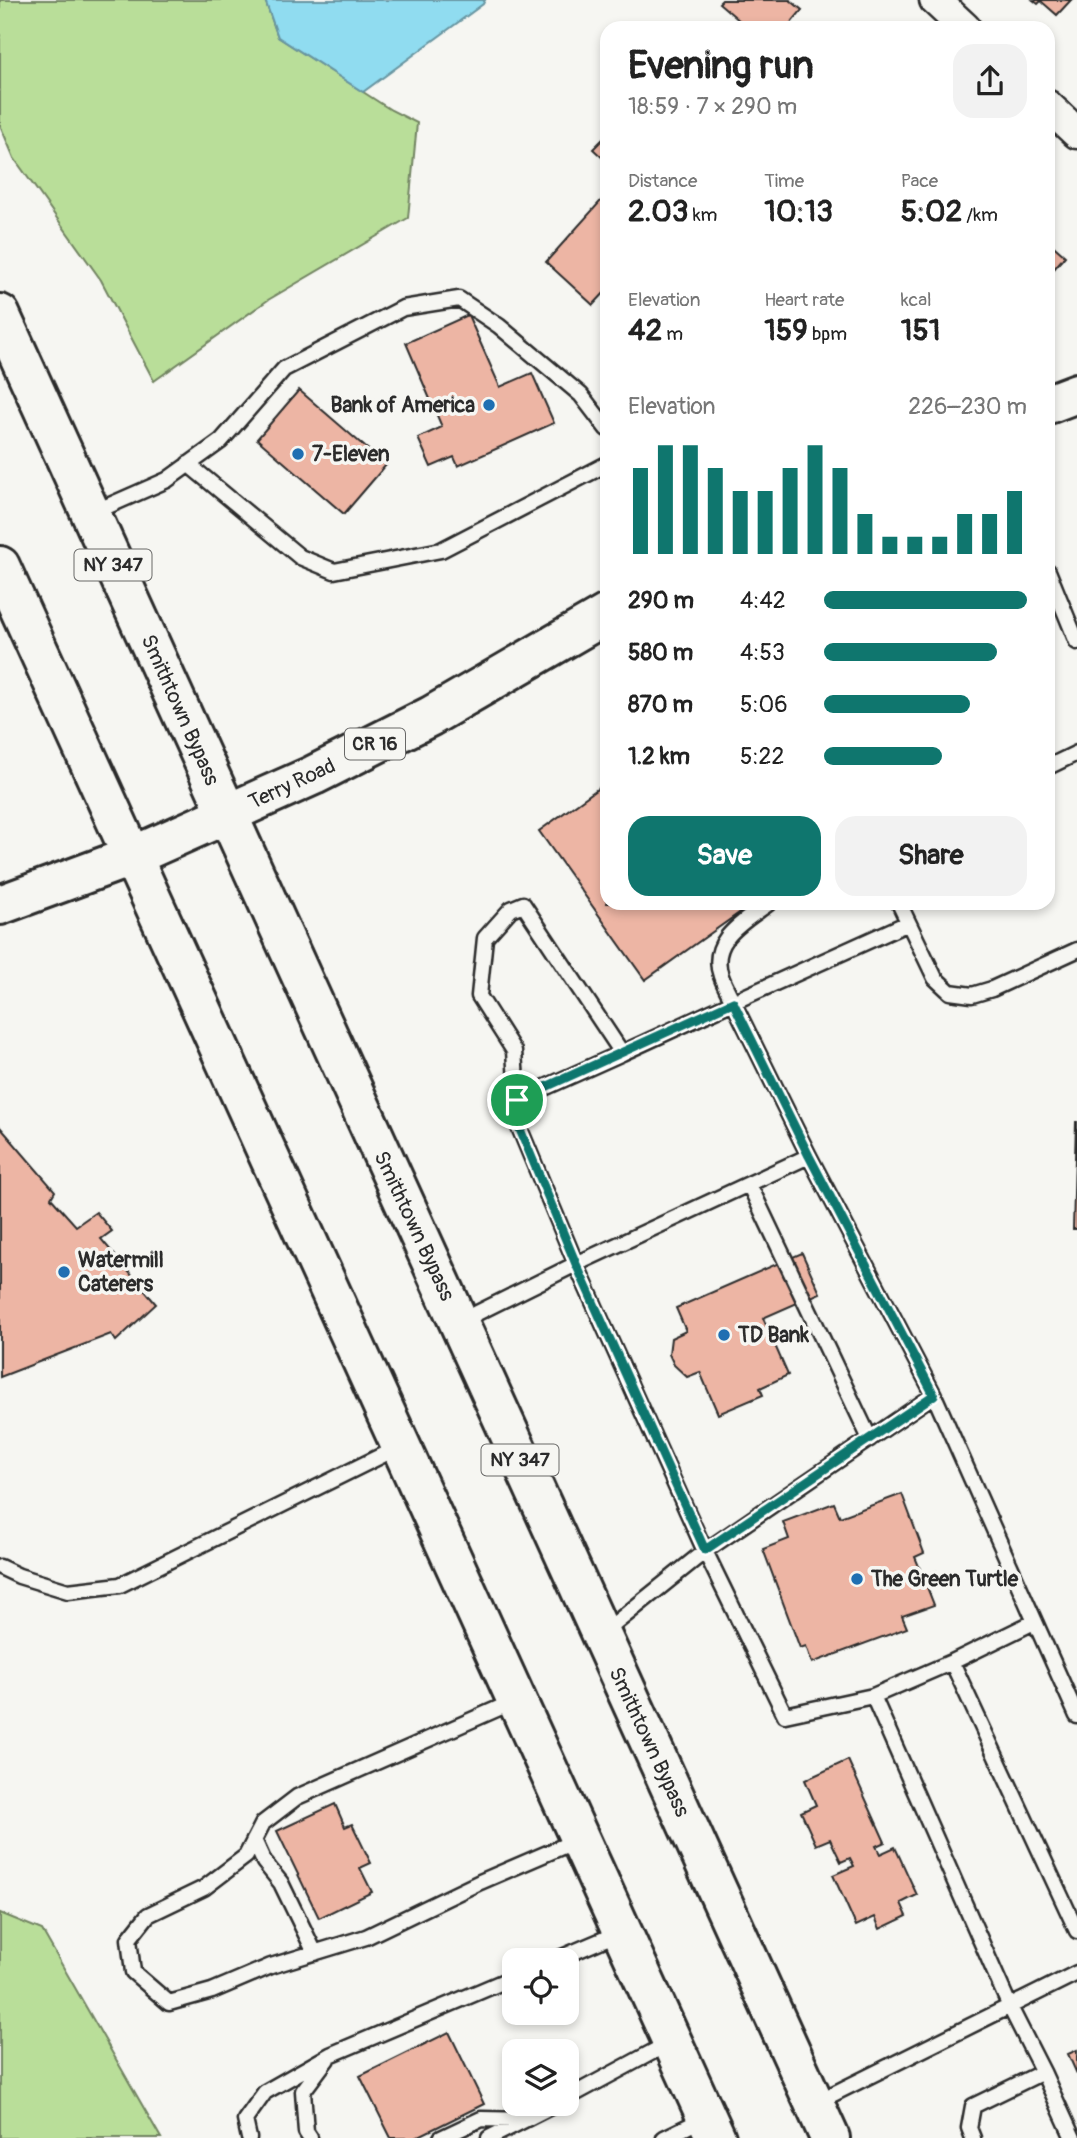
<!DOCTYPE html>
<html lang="en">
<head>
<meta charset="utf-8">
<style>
	body { margin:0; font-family:Pangolin,sans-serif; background:#f2f2f2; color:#222; height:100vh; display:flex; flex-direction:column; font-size:26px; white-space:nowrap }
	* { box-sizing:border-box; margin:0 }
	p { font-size:23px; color:#767676 }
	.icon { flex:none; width:38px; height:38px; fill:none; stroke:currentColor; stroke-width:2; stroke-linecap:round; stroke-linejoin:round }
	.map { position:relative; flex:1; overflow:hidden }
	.side { position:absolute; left:600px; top:21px; width:455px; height:889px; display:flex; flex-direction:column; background:#fff; border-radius:21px; box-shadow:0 4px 10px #0003 }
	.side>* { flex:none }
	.controls { position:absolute; left:502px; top:1948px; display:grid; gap:14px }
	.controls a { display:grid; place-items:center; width:77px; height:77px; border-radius:14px; background:#fff; box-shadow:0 4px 10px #0003; font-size:35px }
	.pin { position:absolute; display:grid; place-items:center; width:60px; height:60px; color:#fff; margin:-30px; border:4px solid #fff; border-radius:50%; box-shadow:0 2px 7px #0007 }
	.round { display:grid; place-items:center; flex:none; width:74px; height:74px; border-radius:21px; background:#f2f2f2 }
	.headline { display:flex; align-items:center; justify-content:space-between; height:119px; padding:0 28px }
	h1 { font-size:38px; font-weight:700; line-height:52px }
	.stats { display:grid; grid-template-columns:repeat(3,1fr); gap:10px; height:119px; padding:7px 28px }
	.stats div { display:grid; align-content:center }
	.stats b { font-size:30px; font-weight:700 }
	.stats small { font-size:19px; font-weight:400 }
	.stats p { font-size:19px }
	.chart { height:196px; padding:14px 28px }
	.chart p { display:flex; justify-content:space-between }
	.chart svg { width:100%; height:126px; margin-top:7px; stroke:#0f766e; stroke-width:6 }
	.primary-button { display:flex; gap:14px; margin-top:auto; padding:14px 28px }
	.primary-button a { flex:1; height:80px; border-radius:21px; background:#0f766e; color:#fff; font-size:28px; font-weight:700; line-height:80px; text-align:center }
	.primary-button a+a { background:#f2f2f2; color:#222 }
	ul { padding:0 28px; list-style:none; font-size:23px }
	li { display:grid; grid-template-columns:112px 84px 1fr; align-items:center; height:52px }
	li i { height:18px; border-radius:9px; background:#0f766e }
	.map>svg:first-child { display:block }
</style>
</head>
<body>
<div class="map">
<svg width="1077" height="2138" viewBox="0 0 1077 2138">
	<rect width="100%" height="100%" fill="#f6f6f2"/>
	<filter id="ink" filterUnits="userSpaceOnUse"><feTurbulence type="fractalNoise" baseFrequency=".0143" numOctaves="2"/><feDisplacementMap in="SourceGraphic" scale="14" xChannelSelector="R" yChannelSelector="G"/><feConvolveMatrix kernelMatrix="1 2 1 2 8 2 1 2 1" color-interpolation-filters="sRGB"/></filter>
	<g filter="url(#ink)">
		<!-- green -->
		<path fill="#b9de99" stroke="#728462" stroke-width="2" d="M0 0H265L278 37 391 110 417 123 408 218 268 300 154 381 101 280 14 158 0 125Z
			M0 1913 42 1930 161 2138H0Z"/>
		<!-- water -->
		<path fill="#90dcf0" stroke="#6895a1" stroke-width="2" d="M265 0H485L483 4 363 92 278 37Z"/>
		<!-- building -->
		<path fill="#edb5a4" stroke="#2b2b2b" stroke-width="2" d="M722 0H790L802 10 787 28H748L719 3Z
			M1033 0H1071L1057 15 1041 1 1038 4Z
			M607 135V162L593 149Z
			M607 194V290L593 305 546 262Z
			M1048 241 1065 256 1048 276Z
			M468 315 500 387 532 373 554 423 458 466 454 457 431 467 418 438 442 427 406 343Z
			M299 390 386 465 344 514 257 439Z
			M607 782V903H753L645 980 539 831Z
			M1076 1122H1077V1229H1073Z
			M0 1127 55 1191 51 1198 76 1226 96 1212 112 1231 101 1239 156 1304 116 1341 111 1334 0 1377Z
			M802 1253 820 1293 763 1318 788 1375 760 1388 763 1395 718 1414 700 1372 687 1377 674 1365 669 1354 671 1338 686 1331 676 1308Z
			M902 1494 924 1553 915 1557 923 1576 936 1571 940 1582 927 1587 934 1605 902 1616 907 1628 812 1663 806 1646 800 1648 763 1549 789 1539 783 1522 834 1503 840 1517Z
			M848 1760 885 1842 876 1846 880 1854 895 1847 917 1895 901 1903 907 1916 880 1929 875 1917 856 1926 833 1875 854 1866 850 1858 841 1862 830 1839 816 1845 801 1812 816 1805 805 1780Z
			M335 1804 345 1827 352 1824 371 1863 360 1868 372 1892 319 1918 277 1831Z
			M449 2032 484 2104 415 2138H391L360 2076Z
			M1077 2050V2074L1068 2054Z"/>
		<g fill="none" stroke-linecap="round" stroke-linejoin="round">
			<defs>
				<path id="lane" d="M188 464 300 557 334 571 441 550 607 464
					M92 513 167 480 221 441 284 369 403 308 459 299 499 326 581 395 607 429
					M1048 571 1077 642
					M1048 767 1077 753
					M769 903C745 921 708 940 721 976 724 985 729 993 733 1002L622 1053 523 904 511 909 485 938 479 996 514 1051 519 1127 576 1264 705 1551 785 1715 873 1696 1010 2007 1043 2072 973 2106 969 2128 973 2138
					M899 903 935 978 950 992 972 995 992 989 1077 950
					M908 923 733 1002 809 1156 934 1395 1077 1716
					M517 1100 622 1053
					M749 1184 870 1439
					M459 1322 576 1264 809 1156
					M0 1567 19 1576 68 1591 120 1585 399 1447
					M1034 1622 952 1662 1077 1931
					M602 1634 705 1551 934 1395
					M873 1696 952 1662
					M515 1701 297 1797 263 1823 246 1856 204 1888 148 1915 129 1939 133 1972 169 2003 212 1991 271 1966 366 1937 480 1882 580 1839
					M254 1840 264 1862 281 1883 315 1953
					M555 1960 621 1932
					M1043 2072 1073 2138
					M567 2098 671 2042
					M815 2103 1077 1973
					M249 2138 245 2120 265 2092 330 2055 514 1977
					M310 2138 306 2132 303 2091 327 2059
					M441 2138 481 2119 524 2120
					M489 2138 556 2104
					M664 2138 705 2118"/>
				<path id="street" d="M935 0 965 28
					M1048 106 1077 133"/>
				<path id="primary" d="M1048 404 1077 393
					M0 905 133 856 314 775 431 716 607 614"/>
				<path id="highway" d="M0 314 830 2138
					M0 566 716 2138"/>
			</defs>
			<!-- lane casing -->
			<use href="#lane" stroke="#2b2b2b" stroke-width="19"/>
			<!-- street casing -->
			<use href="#street" stroke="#2b2b2b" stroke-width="35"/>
			<!-- primary casing -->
			<use href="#primary" stroke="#2b2b2b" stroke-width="44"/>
			<!-- highway casing -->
			<use href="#highway" stroke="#2b2b2b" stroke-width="44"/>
			<!-- lane -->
			<use href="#lane" stroke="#f6f6f2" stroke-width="14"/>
			<!-- street -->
			<use href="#street" stroke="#f6f6f2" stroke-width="30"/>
			<!-- primary -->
			<use href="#primary" stroke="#f6f6f2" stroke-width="38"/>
			<!-- highway -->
			<use href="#highway" stroke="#f6f6f2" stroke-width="38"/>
		</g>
	</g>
	<g fill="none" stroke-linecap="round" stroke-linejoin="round" filter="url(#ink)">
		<defs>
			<path id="route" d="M733 1002 809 1156 934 1395 705 1550 576 1264 519 1127 517 1100Z"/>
		</defs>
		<!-- route casing -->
		<use href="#route" stroke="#fff" stroke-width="14"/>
		<!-- route -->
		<use href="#route" stroke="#0f766e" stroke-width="9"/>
	</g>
	<!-- markers -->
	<g fill="#1f6fb2" stroke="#f6f6f2" stroke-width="2.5">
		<circle cx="489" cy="405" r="7"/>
		<circle cx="298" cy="454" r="7"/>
		<circle cx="64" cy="1272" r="7"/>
		<circle cx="724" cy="1335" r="7"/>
		<circle cx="857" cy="1579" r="7"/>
	</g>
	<g text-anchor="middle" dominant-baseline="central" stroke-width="7" stroke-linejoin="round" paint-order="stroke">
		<!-- shield labels -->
		<g fill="#f6f6f2" stroke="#686867" stroke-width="2">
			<rect x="74.5" y="549.5" width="77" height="31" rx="5"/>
			<rect x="345" y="728.5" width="60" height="31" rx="5"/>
			<rect x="481.5" y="1444.5" width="77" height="31" rx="5"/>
		</g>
		<g font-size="19" font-weight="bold" fill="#2b2b2b">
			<text x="113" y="565">NY 347</text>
			<text x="375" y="744">CR 16</text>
			<text x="520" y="1460">NY 347</text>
		</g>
		<!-- poi labels -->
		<g font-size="21" font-weight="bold" fill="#2b2b2b" stroke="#f6f6f2" text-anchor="start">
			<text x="475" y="405" text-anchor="end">Bank of America</text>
			<text x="312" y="454">7-Eleven</text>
			<text x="78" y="1260">Watermill<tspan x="78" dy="24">Caterers</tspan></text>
			<text x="738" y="1335">TD Bank</text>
			<text x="871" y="1579">The Green Turtle</text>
		</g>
		<!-- street labels -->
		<g font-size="21" fill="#2b2b2b" stroke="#f6f6f2">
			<text transform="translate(180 710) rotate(66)">Smithtown Bypass</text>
			<text transform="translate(292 784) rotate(-25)">Terry Road</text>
			<text transform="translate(414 1226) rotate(65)">Smithtown Bypass</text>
			<text transform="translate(649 1742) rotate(65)">Smithtown Bypass</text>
		</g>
	</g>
</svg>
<div class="controls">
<a><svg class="icon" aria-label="locate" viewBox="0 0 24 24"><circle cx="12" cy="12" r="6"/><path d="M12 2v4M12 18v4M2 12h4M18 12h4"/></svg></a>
<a><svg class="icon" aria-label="layers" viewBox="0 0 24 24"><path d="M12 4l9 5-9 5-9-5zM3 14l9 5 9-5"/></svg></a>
</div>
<div class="pin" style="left:517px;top:1100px;background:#1e9e55"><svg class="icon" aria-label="arrive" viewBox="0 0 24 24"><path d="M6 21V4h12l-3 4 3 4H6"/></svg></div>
<section class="side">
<div class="headline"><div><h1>Evening run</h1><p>18:59 · 7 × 290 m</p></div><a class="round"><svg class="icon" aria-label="share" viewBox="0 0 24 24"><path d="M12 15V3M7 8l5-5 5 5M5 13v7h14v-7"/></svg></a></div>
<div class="stats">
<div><p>Distance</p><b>2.03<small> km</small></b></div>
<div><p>Time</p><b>10:13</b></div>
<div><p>Pace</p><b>5:02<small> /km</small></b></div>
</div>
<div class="stats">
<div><p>Elevation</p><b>42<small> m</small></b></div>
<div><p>Heart rate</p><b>159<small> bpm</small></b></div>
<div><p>kcal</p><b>151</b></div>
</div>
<div class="chart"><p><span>Elevation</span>226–230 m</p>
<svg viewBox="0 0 160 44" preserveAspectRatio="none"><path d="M5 44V14M15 44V6M25 44V6M35 44V14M45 44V22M55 44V22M65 44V14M75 44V6M85 44V14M95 44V30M105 44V38M115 44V38M125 44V38M135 44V30M145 44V30M155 44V22"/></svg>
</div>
<ul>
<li><b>290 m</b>4:42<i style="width:100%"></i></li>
<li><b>580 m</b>4:53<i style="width:85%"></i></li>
<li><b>870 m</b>5:06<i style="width:72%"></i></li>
<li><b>1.2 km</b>5:22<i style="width:58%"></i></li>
</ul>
<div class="primary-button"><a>Save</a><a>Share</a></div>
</section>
</div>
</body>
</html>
